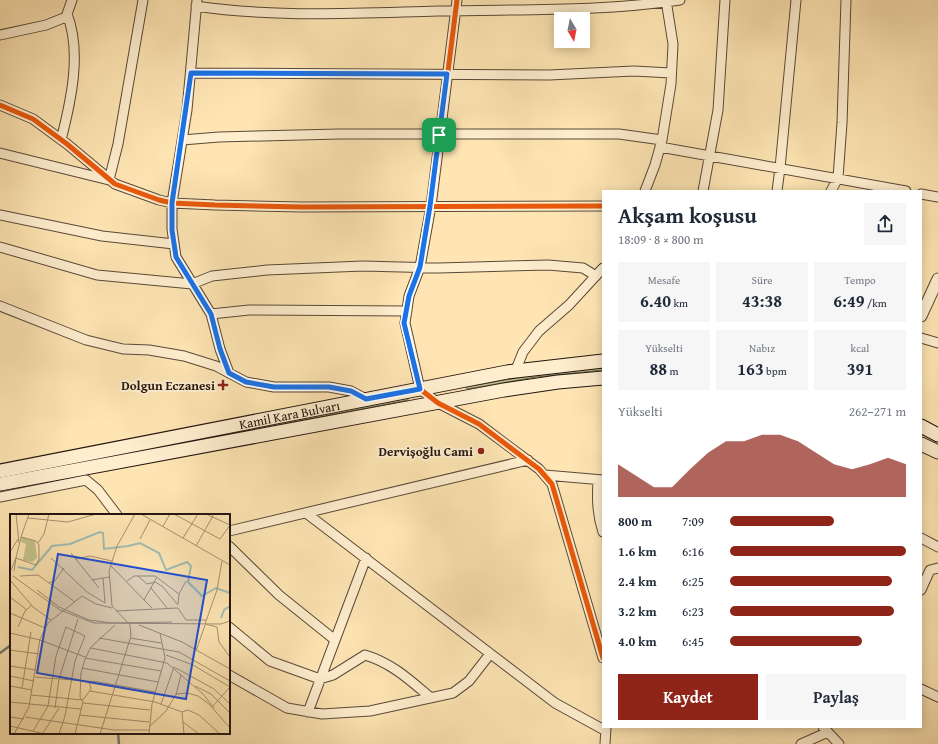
<!DOCTYPE html>
<html lang="tr">
<head>
<meta charset="utf-8">
<style>
	body { margin:0; font-family:"Gentium Book Plus",serif; background:#f6f6f7; color:#1f2937; height:100vh; display:flex; flex-direction:column; font-size:15px; white-space:nowrap }
	* { box-sizing:border-box; margin:0 }
	p { font-size:13px; color:#747a83 }
	.icon { flex:none; width:22px; height:22px; fill:none; stroke:currentColor; stroke-width:2; stroke-linecap:round; stroke-linejoin:round }
	.map { position:relative; flex:1; overflow:hidden }
	.panel { position:absolute; left:602px; top:190px; width:320px; height:538px; display:flex; flex-direction:column; background:#fff; border-radius:0px; box-shadow:0 2px 10px #0003 }
	.panel>* { flex:none }
	.needle { width:26px; rotate:170deg }
	.buttons { position:absolute; left:554px; top:12px; display:grid; gap:8px }
	.buttons a { display:grid; place-items:center; width:36px; height:36px; border-radius:0px; background:#fff; box-shadow:0 2px 10px #0003; font-size:20px }
	.pin { position:absolute; display:grid; place-items:center; width:34px; height:34px; color:#fff; margin:-17px; border-radius:8px; box-shadow:0 2px 6px #0006 }
	.round { display:grid; place-items:center; flex:none; width:42px; height:42px; border-radius:0px; background:#f6f6f7 }
	.headline { display:flex; align-items:center; justify-content:space-between; height:68px; padding:0 16px }
	h1 { font-size:22px; font-weight:700; line-height:30px }
	.stats { display:grid; grid-template-columns:repeat(3,1fr); gap:6px; height:68px; padding:4px 16px }
	.stats div { display:grid; align-content:center; border-radius:0px; background:#f6f6f7; text-align:center }
	.stats b { font-size:17px; font-weight:700 }
	.stats small { font-size:11px; font-weight:400 }
	.stats p { font-size:11px }
	.chart { height:112px; padding:8px 16px }
	.chart p { display:flex; justify-content:space-between }
	.chart svg { width:100%; height:72px; margin-top:4px; fill:#8f2418; opacity:.7 }
	.action { display:flex; gap:8px; margin-top:auto; padding:8px 16px }
	.action a { flex:1; height:46px; border-radius:0px; background:#8f2418; color:#fff; font-size:16px; font-weight:700; line-height:46px; text-align:center }
	.action a+a { background:#f6f6f7; color:#1f2937 }
	ul { padding:0 16px; list-style:none; font-size:13px }
	li { display:grid; grid-template-columns:64px 48px 1fr; align-items:center; height:30px }
	li i { height:10px; border-radius:5px; background:#8f2418 }
	.map>svg:first-child { display:block }
</style>
</head>
<body>
<div class="map">
<svg width="938" height="744" viewBox="0 0 938 744">
	<rect width="100%" height="100%" fill="#fee5b3"/>
	<filter id="stains"><feTurbulence type="fractalNoise" baseFrequency=".005" numOctaves="4"/><feColorMatrix values="0 0 0 0 .2 0 0 0 0 .09 0 0 0 0 .02 0 0 0 .5 -.17"/></filter>
	<radialGradient id="worn" r=".72"><stop offset=".6" stop-color="#630" stop-opacity="0"/><stop offset="1" stop-color="#630" stop-opacity=".3"/></radialGradient>
	<!-- green -->
	<path fill="#c3c38a" stroke="#726c4c" d="M603 368V370L536 377 467 389 466 387 540 374Z
		M408 398V400L0 478V476Z"/>
	<g fill="none" stroke-linecap="round" stroke-linejoin="round">
		<!-- stream -->
		<path stroke="#6e7a72" stroke-width="2.5" d="M0 653 11 645
			M118 733 119 744"/>
		<defs>
			<path id="minor" d="M197 0 187 110 172 203V229L176 257 211 314 220 349 229 373
				M457 0 431 206 420 267 409 296 405 323 420 389 438 403 479 424 539 469 552 484 603 658
				M196 6C275 18 359 13 438 11 520 9 599 12 680 0
				M0 35 46 25 66 17 72 0
				M191 73 549 75 634 71 671 73
				M0 105 33 119 67 144 115 184 159 200 172 203 215 205 302 207 603 206
				M61 140C71 101 82 52 67 14
				M182 140 219 137 339 134H619L662 140
				M660 147 906 191
				M0 153 109 180 118 144 143 0
				M645 191 655 165 662 140 671 84 673 44 666 0
				M703 191 718 110 725 0
				M777 191 780 168 796 0
				M831 191 838 178 842 123 846 0
				M921 194 938 197
				M0 215 102 236 174 244
				M0 247 97 275 192 284 212 276 267 270 363 266 439 268 548 265 583 268 596 276
				M0 306 86 340 123 349 149 350 184 356 216 366 246 382 274 387H329L351 391 366 399
				M211 314 249 310 407 311
				M921 338 938 343
				M515 372 523 352 539 331 569 305 603 268
				M545 475 603 480
				M598 480C597 499 597 514 603 532
				M0 497 86 480 98 490 117 515
				M306 513 555 703 606 731
				M229 531 528 460
				M921 538 938 547
				M229 546 279 595 335 640
				M921 590 930 570 938 568
				M229 627 270 661 320 679 333 675 365 655C392 663 411 681 431 698
				M229 675 287 708 322 714 370 711 453 693 469 681 490 654
				M921 689 938 697
				M308 712 366 558
				M823 727 839 744
				M605 744 606 727
				M801 744 828 732"/>
			<path id="tertiary" d="M921 316 938 279"/>
			<g id="secondary">
				<path d="M921 426 938 435"/>
				<path d="M921 444 938 452"/>
				<path id="s1" d="M0 471 507 372 603 361"/>
				<path d="M0 484 504 390 558 382 603 378"/>
			</g>
		</defs>
		<!-- minor casing -->
		<use href="#minor" stroke="#594938" stroke-width="11"/>
		<!-- tertiary casing -->
		<use href="#tertiary" stroke="#594938" stroke-width="13"/>
		<!-- secondary casing -->
		<use href="#secondary" stroke="#22150f" stroke-width="15"/>
		<!-- minor -->
		<use href="#minor" stroke="#feeece" stroke-width="9"/>
		<!-- tertiary -->
		<use href="#tertiary" stroke="#feeece" stroke-width="11"/>
		<!-- secondary -->
		<use href="#secondary" stroke="#feeece" stroke-width="13"/>
		<defs>
			<path id="cycleway" d="M457 0 431 206 420 267 409 296 405 323 420 389 438 403 479 424 539 469 552 484 603 658
				M0 105 33 119 67 144 115 184 159 200 172 203 215 205 302 207 603 206"/>
		</defs>
		<!-- cycleway casing -->
		<use href="#cycleway" stroke="#feeece" stroke-width="8"/>
		<!-- cycleway -->
		<use href="#cycleway" stroke="#e8590c" stroke-width="5"/>
	</g>
	<g fill="none" stroke-linecap="round" stroke-linejoin="round">
		<defs>
			<path id="route" d="M191 73 447 74 430 206 420 267 409 296 404 323 420 389 366 399 351 391 329 387H274L246 382 229 373 220 349 211 314 176 257 172 230V203Z"/>
		</defs>
		<!-- route casing -->
		<use href="#route" stroke="#fff" stroke-width="8"/>
		<!-- route -->
		<use href="#route" stroke="#1a73e8" stroke-width="5"/>
	</g>
	<!-- markers -->
	<g fill="#8f2418" stroke="#feeece" stroke-width="1.5">
		<path d="M221 379h4v4h4v4h-4v4h-4v-4h-4v-4h4z"/>
		<circle cx="481" cy="451" r="4"/>
	</g>
	<g text-anchor="middle" dominant-baseline="central" stroke-width="4" stroke-linejoin="round" paint-order="stroke">
		<!-- poi labels -->
		<g font-size="13" font-weight="bold" fill="#22150f" stroke="#feeece" text-anchor="end">
			<text x="215" y="385">Dolgun Eczanesi</text>
			<text x="473" y="451">Dervişoğlu Cami</text>
		</g>
		<!-- street labels -->
		<g font-size="13" fill="#22150f" stroke="#feeece">
			<text stroke="none"><textPath href="#s1" startOffset="295">Kamil Kara Bulvarı</textPath></text>
		</g>
	</g>
	<!-- overview -->
	<g transform="translate(10 514)">
		<rect width="220" height="220" fill="#fee5b3"/>
		<path d="M12 23 25 27 27 44 22 48 13 46 16 30 11 28Z" fill="#c3c38a"/>
		<path fill="none" stroke="#a1bdb4" stroke-width="2" d="M8 53 22 56 42 32 60 30 90 18 93 19 94 35 118 32 130 29 149 39 156 56 177 48 181 52 178 68 192 82 206 74 220 79M211 104 214 96 220 92"/>
		<path fill="none" stroke="#a69271" stroke-width="1" d="M6 0 9 29M131 0 220 51M164 0 210 25 220 11M196 0 220 11M18 4 58 8 86 0M153 12 160 0M11 23 26 27 29 31V45L26 51 6 44 11 23 19 0M173 24 188 0M130 25 140 6M28 29 34 20 39 0M186 32 204 0M0 38 8 25M61 39 89 74M41 44 77 78 95 89M65 45 80 42 102 47M212 47 207 76 195 110 207 113 209 128 220 143M100 51 142 94M1 56 6 44 4 57M3 62 50 96 84 109 211 110 220 107M10 62 28 61 65 88M128 62 137 70 145 68 152 72 168 91M93 64 95 89M0 66 23 93 41 106M82 66 99 63M117 67 124 62H145L169 80M39 68H44L54 54M141 74 157 94M27 76 49 93 79 106 102 109 162 108M0 83 17 96M134 86 147 63M168 90 169 80 176 67M106 97 168 94 176 106H196M0 99 35 114M129 111 172 128 220 155M8 113 15 97 22 91M0 119 30 126 75 143M89 124 169 138 220 167M120 124 151 129M81 134 157 149 193 180 204 194M0 136 29 140M186 137 195 111M156 141 183 151 220 173M75 144 151 157M0 152 26 156M72 154 148 168M0 162 24 167M25 163 88 168 145 178M0 172 22 176M185 172 201 180 220 199M12 174 21 118M80 177 145 188 172 198M21 181 73 186 81 175 79 167M166 181 171 161M0 188 71 195M73 189 140 196M151 190 164 153 204 175 220 190M203 192 220 173M45 194 49 165 68 105M69 201 139 208M0 203 14 205M15 203 104 216H139M173 208 189 220M0 212 35 220M139 213 156 197 166 180 177 179 188 182 199 190 220 214M23 217 38 192 46 142 56 113 75 122 65 147 55 202 49 220M33 219 49 194M4 220 19 193 30 125 38 109 72 82 86 90 102 94M65 220 73 188 70 183 71 159 75 145 81 133 105 111M90 220 121 122 120 111 102 92 99 57 107 32 125 0M139 220 142 190 155 144 150 119M174 220 172 198 178 196 189 201 210 220"/>
		<path fill="#1d4ed8" fill-opacity="0.15" stroke="#1d4ed8" stroke-width="2" d="M48 40 197 66 176 185 27 159Z"/>
		<rect width="220" height="220" fill="none" stroke="#22150f" stroke-width="2"/>
	</g>
	<rect width="100%" height="100%" filter="url(#stains)"/>
	<rect width="100%" height="100%" fill="url(#worn)"/>
</svg>
<div class="buttons">
<a><svg class="needle" viewBox="-14 -14 28 28"><path d="M0-13l5 13h-10z" fill="#e53935"/><path d="M0 13l5-13h-10z" fill="#747a83"/></svg></a>
</div>
<div class="pin" style="left:439px;top:135px;background:#1e9e55"><svg class="icon" aria-label="arrive" viewBox="0 0 24 24"><path d="M6 21V4h12l-3 4 3 4H6"/></svg></div>
<section class="panel">
<div class="headline"><div><h1>Akşam koşusu</h1><p>18:09 · 8 × 800 m</p></div><a class="round"><svg class="icon" aria-label="share" viewBox="0 0 24 24"><path d="M12 15V3M7 8l5-5 5 5M5 13v7h14v-7"/></svg></a></div>
<div class="stats">
<div><p>Mesafe</p><b>6.40<small> km</small></b></div>
<div><p>Süre</p><b>43:38</b></div>
<div><p>Tempo</p><b>6:49<small> /km</small></b></div>
</div>
<div class="stats">
<div><p>Yükselti</p><b>88<small> m</small></b></div>
<div><p>Nabız</p><b>163<small> bpm</small></b></div>
<div><p>kcal</p><b>391</b></div>
</div>
<div class="chart"><p><span>Yükselti</span>262–271 m</p>
<svg viewBox="0 0 160 44" preserveAspectRatio="none"><path d="M0 44V24L10 31L20 38L30 38L40 27L50 17L60 10L70 10L80 6L90 6L100 10L110 17L120 24L130 27L140 24L150 20L160 24V44z"/></svg>
</div>
<ul>
<li><b>800 m</b>7:09<i style="width:59%"></i></li>
<li><b>1.6 km</b>6:16<i style="width:100%"></i></li>
<li><b>2.4 km</b>6:25<i style="width:92%"></i></li>
<li><b>3.2 km</b>6:23<i style="width:93%"></i></li>
<li><b>4.0 km</b>6:45<i style="width:75%"></i></li>
</ul>
<div class="action"><a>Kaydet</a><a>Paylaş</a></div>
</section>
</div>
</body>
</html>
